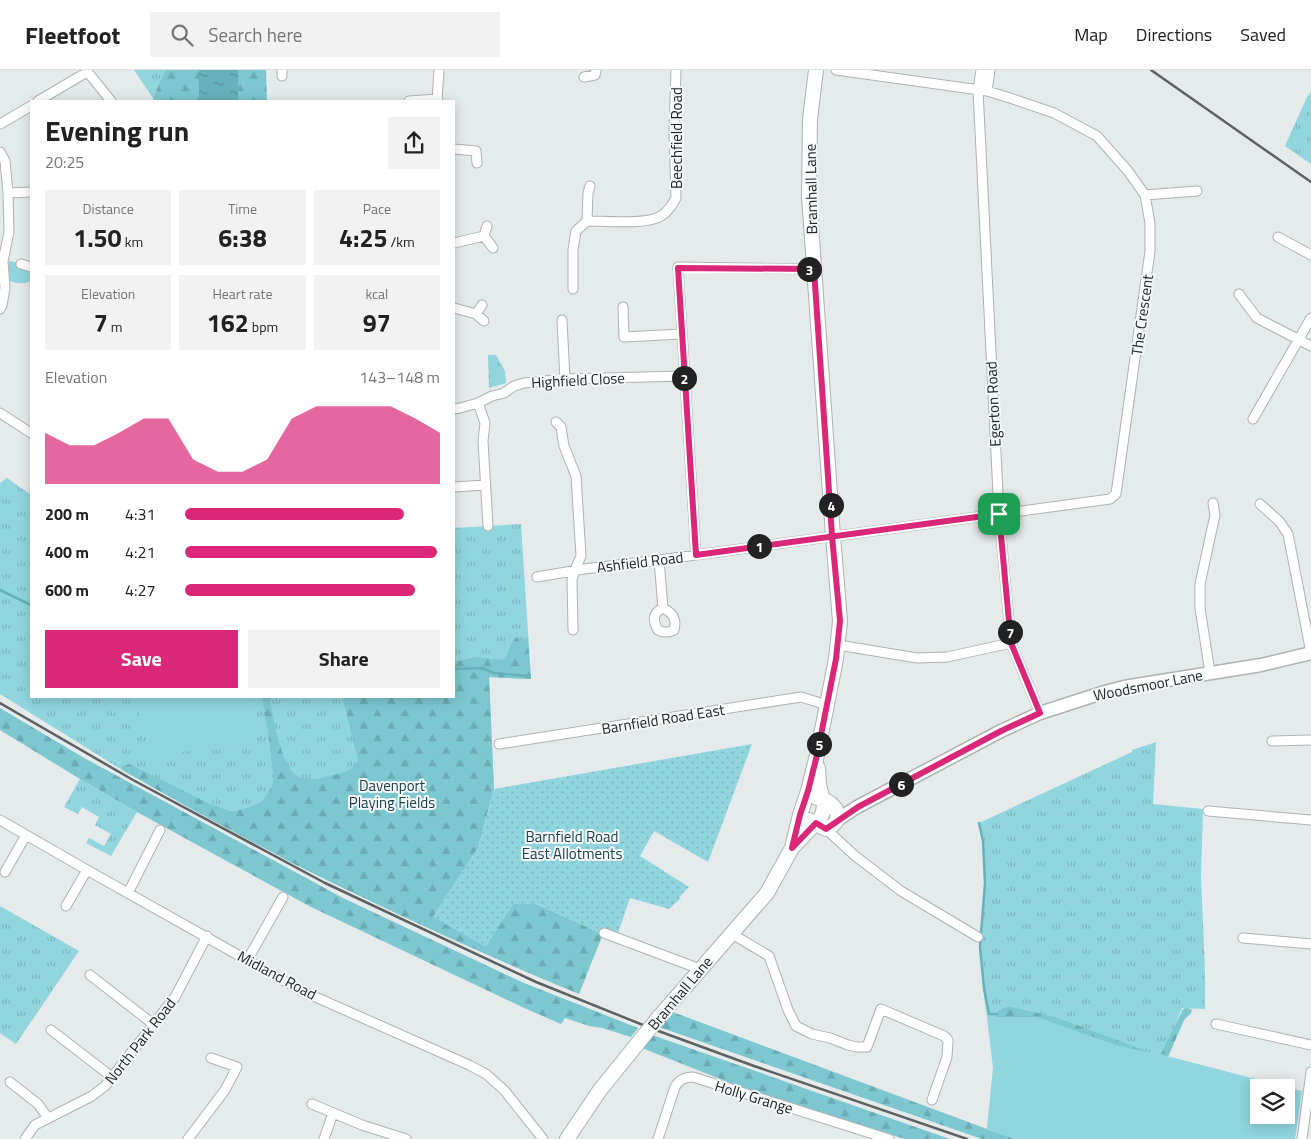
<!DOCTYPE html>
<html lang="en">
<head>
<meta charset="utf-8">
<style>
	body { margin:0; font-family:"Titillium Web",sans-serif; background:#f2f2f2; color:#222; height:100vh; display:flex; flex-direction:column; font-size:19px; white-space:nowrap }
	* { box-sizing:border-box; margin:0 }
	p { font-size:16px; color:#767676 }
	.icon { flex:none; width:28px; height:28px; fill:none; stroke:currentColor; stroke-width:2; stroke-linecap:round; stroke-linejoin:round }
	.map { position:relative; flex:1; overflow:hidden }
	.details { position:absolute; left:30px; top:30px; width:425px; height:598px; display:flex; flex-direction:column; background:#fff; border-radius:0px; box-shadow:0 2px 12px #0003 }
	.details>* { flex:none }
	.fabs { position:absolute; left:1250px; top:1009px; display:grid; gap:10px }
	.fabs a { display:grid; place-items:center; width:45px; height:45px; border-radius:0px; background:#fff; box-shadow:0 2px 12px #0003; font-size:25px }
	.pin { position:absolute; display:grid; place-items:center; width:42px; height:42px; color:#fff; margin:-21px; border-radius:10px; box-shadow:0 2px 8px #0006 }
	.km { position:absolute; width:25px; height:25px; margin:-12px; border-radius:50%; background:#222; color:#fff; font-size:14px; line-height:25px; text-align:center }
	.round { display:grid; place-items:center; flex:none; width:52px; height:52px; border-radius:0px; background:#f2f2f2 }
	.overview { display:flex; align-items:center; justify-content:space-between; height:85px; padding:0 15px }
	h1 { font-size:28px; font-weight:700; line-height:38px }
	.stats { display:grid; grid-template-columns:repeat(3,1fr); gap:8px; height:85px; padding:5px 15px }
	.stats div { display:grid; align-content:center; border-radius:0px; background:#f2f2f2; text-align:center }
	.stats b { font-size:25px; font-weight:700 }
	.stats small { font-size:14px; font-weight:400 }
	.stats p { font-size:14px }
	.chart { height:140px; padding:10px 15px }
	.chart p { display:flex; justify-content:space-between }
	.chart svg { width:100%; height:90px; margin-top:5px; fill:#db2777; opacity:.7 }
	.action { display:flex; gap:10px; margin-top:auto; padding:10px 15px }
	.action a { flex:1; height:58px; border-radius:0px; background:#db2777; color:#fff; font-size:20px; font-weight:700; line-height:58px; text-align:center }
	.action a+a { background:#f2f2f2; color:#222 }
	ul { padding:0 15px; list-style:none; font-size:16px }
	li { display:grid; grid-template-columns:80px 60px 1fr; align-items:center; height:38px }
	li i { height:12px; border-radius:6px; background:#db2777 }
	header { display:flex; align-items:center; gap:30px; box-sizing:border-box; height:70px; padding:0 25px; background:#fff; border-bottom:1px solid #e0e0e0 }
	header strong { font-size:24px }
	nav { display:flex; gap:28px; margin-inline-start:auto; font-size:18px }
	.search { width:350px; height:45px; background:#f2f2f2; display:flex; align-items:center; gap:12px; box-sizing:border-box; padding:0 18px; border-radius:0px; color:#767676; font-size:19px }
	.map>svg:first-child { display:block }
</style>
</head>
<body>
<header>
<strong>Fleetfoot</strong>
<div class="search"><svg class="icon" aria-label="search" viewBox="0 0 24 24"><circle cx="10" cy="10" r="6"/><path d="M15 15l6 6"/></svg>Search here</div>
<nav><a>Map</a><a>Directions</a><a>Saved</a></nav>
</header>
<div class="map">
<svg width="1311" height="1069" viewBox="0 0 1311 1069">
	<defs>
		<pattern id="grass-tufts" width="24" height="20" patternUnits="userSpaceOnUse" patternTransform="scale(1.25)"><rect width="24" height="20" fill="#91d5de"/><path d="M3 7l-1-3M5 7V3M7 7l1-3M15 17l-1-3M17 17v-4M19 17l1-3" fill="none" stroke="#7db7be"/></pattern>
		<pattern id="forest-firs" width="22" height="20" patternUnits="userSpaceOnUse" patternTransform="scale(1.25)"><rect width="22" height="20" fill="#7dc7d1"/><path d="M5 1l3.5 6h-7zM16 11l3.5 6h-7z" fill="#6cabb3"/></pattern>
		<pattern id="garden-dots" width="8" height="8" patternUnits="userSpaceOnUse" patternTransform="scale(1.25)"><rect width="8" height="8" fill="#91d5de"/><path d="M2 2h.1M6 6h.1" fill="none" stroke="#7db7be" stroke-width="1.8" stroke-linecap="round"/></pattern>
		<pattern id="water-ripples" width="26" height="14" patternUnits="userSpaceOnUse" patternTransform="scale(1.25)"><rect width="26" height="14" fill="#67b1ba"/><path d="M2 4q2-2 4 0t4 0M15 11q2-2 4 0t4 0" fill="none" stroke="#559097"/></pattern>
	</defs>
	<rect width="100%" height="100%" fill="#e5eaea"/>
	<!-- grass -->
	<path fill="url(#grass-tufts)" d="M134 0H165L153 28Z
		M1311 22V94L1285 76 1307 27Z
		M9 191 19 193 31 201V211C24 214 18 214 10 211L9 200Z
		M488 285H496L505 301 506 313 489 318Z
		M7 408 31 425V626H454V458L521 454 531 609 489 607 494 719 433 847 122 700 0 624V413Z
		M1156 672 1153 734 1203 739 1201 807 1205 901V939L1182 938 1163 985 1119 976 1037 947H987L983 919 979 875 985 813 983 771 979 753 1132 682V680Z
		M80 709 137 742 111 786 86 773 89 768 104 776 111 764 95 755 99 747 82 737 78 744 64 737Z
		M0 836 79 881 16 974 0 963Z"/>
	<!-- forest -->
	<path fill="url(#forest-firs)" d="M165 0H199V31H154L153 28Z
		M238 0H266L267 31H238Z
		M517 567H521L528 570 531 609 489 607 494 719 478 778 433 847 513 834H536L603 864 579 924C482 884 386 840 292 793 235 763 178 732 122 700V696L129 694 206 732 232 742 250 737 261 732 267 724 273 714V702L268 662 262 626H269C274 646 280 698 299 707 307 711 320 709 329 706 340 704 353 701 358 690L342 626H454V592L476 587 502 590C511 584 508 573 517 567Z
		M0 638 86 689 343 828 524 913 638 958 631 967 602 958 589 956 565 948 561 954 522 937 311 837 137 742 80 709 0 660Z
		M1007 937H1012L1055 947 1160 986 1183 939C1186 937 1189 938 1192 940L1191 943 1184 950 1168 987 1167 995 1163 998 1151 993 1141 985 1042 952 996 947C997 940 1001 939 1007 937Z
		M670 941 987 1059 1016 1069H982L659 957Z
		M652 965 950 1069H905L743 1018 642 978Z"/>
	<!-- garden -->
	<path fill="url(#garden-dots)" d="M752 674 708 792 654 761 640 786 689 817 679 827 681 828 669 839 630 828 617 866 603 864 536 834H513L486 877 433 847 478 778 494 719Z"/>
	<!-- pitch -->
	<path fill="#91d5de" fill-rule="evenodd" d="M136 626H249L258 666 150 689Z
		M987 947H1037L1119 976 1163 985 1302 1021 1295 1069H1015L987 1059 993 998ZM1259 1018H1286V1045H1259Z"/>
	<!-- water -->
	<path fill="url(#water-ripples)" d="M199 0H238V31H199Z"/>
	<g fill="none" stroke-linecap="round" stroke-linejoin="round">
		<!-- stream -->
		<path stroke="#67b1ba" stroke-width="2.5" d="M0 520 31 535
			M454 599 482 598 494 603 528 606
			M979 753 983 771 985 813 980 877 984 918 989 944H997"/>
		<defs>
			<path id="street" d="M86 0 111 31
				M282 0V6
				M981 0 978 20 999 444 1011 573 1040 643
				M584 7 595 5 596 0
				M987 21 990 0
				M38 31 87 2
				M409 31 438 29
				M437 31 439 0
				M0 54 31 36
				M454 79 476 81 477 93
				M0 82 5 91 8 123 9 162 3 191 5 218 2 235 0 239
				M590 116 588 123 587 151C604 151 648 155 661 146 668 142 672 135 676 128L674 61 676 0
				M8 123 31 122
				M1145 125 1197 121
				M487 156 484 166 493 178
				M1278 167 1311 185
				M454 173 484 166
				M21 194 31 197
				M573 219V180L576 161 587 151
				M1239 224 1257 248 1311 276
				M623 237 624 267 682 264
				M454 238 476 244 484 251
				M476 244 482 235
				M562 250 565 309
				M454 339 460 338 478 333
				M0 343 31 363
				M1253 349 1311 248
				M556 352 561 357 564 376 576 406 581 486 575 500 572 510 573 560
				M454 417 485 415
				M1260 434 1279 451 1288 464 1311 583
				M488 456 483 371 485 353 478 333 492 326 504 323 514 316 524 313 565 309 684 306
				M696 485 678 197 814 199
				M659 490 663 538C673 543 677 549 674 560 668 563 664 563 658 560 653 551 652 543 663 538
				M537 507 584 499 659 490 1110 429 1116 424 1150 181V153L1145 125 1128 101 1097 66 1054 43 1007 27 987 21 836 0
				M838 575 917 588 947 587 1011 573
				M1210 603 1200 538V514L1215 445 1213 433
				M1272 671 1311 670
				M499 674 801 627 827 635
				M1208 741 1311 750
				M0 750 87 800 302 921 469 995 486 1004 504 1020 543 1069
				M826 759 854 785 901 821 978 867
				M5 802 26 765
				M128 823 160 760
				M66 836 87 800
				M604 863 700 899
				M732 864 769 886 788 940 796 956 812 964 830 968 848 975 857 977H867L881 939 944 966 948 970 947 987 932 1030
				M1243 868 1311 874
				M248 889 283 827
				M90 905 153 954
				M1216 954 1311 975
				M51 960 112 1007
				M10 1012 38 1034 48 1048
				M312 1034 362 1055 406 1069
				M25 1069 35 1055 92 1026 105 1016 175 927 207 866
				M188 1069 225 1020 237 997 211 988
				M324 1069 333 1043
				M658 1069 675 1017C679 1010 684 1007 693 1007L889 1069
				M1302 1069 1311 1002"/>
			<path id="secondary" d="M837 750 857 737 1001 661 1040 643 1105 622 1124 617 1261 595 1311 583"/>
			<path id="primary" d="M809 750 826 759C829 758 831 757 833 755 846 744 829 728 817 728
				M792 778 800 745 808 721 817 685 836 589 840 551 833 466 809 126 810 49 816 0
				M659 947 767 823 792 778 820 749 823 742 824 735 819 714 818 698
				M567 1069 600 1020 638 973"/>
		</defs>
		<!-- street casing -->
		<use href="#street" stroke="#aeb2b3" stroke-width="11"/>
		<!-- secondary casing -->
		<use href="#secondary" stroke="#aeb2b3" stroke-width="15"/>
		<!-- primary casing -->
		<use href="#primary" stroke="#aeb2b3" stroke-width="16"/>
		<!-- street -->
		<use href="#street" stroke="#fff" stroke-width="9"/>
		<!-- secondary -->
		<use href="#secondary" stroke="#fff" stroke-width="12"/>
		<!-- primary -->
		<use href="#primary" stroke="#fff" stroke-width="14"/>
		<!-- rail -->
		<path stroke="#5e6161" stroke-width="2.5" d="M1151 0 1311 112
			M0 633 133 710 325 813 536 912 653 959 754 996 967 1069"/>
		<defs>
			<path id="primary-bridge" d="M638 973 659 947"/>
		</defs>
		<!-- primary-bridge casing -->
		<use href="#primary-bridge" stroke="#aeb2b3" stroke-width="16" stroke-linecap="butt"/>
		<!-- primary-bridge -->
		<use href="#primary-bridge" stroke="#fff" stroke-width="14"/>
	</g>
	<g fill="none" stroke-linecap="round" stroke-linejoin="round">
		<defs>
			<path id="route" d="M999 444 696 485 678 198 814 199 832 466 840 551 836 589 817 685 808 721 800 745 792 778 816 753 826 759 858 737 1001 661 1040 643 1011 573 999 444"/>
		</defs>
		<!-- route casing -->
		<use href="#route" stroke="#fff" stroke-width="10"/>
		<!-- route -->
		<use href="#route" stroke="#db2777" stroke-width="6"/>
	</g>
	<g text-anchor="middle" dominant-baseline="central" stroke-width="4" stroke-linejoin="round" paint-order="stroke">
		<!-- street labels -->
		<g font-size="15" fill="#242626" stroke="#f3f7f8">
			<text transform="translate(676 68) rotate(-90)">Beechfield Road</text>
			<text transform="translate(811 119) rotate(-91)">Bramhall Lane</text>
			<text transform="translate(1142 245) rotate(-82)">The Crescent</text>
			<text transform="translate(578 310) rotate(-3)">Highfield Close</text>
			<text transform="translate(993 334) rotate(-93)">Egerton Road</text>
			<text transform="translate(640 492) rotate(-7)">Ashfield Road</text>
			<text transform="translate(1148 615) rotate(-11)">Woodsmoor Lane</text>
			<text transform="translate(663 649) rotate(-9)">Barnfield Road East</text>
			<text transform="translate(277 905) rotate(28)">Midland Road</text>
			<text transform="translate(680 923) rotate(-50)">Bramhall Lane</text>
			<text transform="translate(140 971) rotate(-52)">North Park Road</text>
			<text transform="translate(754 1027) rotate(17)">Holly Grange</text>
		</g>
		<!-- park labels -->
		<g font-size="15" fill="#1e4246" stroke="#f3f7f8">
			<text x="392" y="715">Davenport<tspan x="392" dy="17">Playing Fields</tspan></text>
			<text x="572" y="766">Barnfield Road<tspan x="572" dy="17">East Allotments</tspan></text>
		</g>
	</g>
</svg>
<div class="fabs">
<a><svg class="icon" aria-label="layers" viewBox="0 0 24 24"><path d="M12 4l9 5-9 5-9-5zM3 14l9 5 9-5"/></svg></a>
</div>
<div class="pin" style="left:999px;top:444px;background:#1e9e55"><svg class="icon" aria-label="arrive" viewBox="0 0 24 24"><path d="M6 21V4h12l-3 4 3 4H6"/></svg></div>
<b class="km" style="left:759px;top:476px">1</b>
<b class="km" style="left:684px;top:308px">2</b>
<b class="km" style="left:809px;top:199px">3</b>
<b class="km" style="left:831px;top:435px">4</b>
<b class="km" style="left:819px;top:674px">5</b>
<b class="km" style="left:901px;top:714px">6</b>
<b class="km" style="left:1010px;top:562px">7</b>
<section class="details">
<div class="overview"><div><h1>Evening run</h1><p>20:25</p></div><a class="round"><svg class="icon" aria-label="share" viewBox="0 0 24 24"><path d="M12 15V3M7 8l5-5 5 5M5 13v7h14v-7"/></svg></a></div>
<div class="stats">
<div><p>Distance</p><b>1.50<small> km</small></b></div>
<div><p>Time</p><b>6:38</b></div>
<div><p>Pace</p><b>4:25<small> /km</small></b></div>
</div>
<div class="stats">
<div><p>Elevation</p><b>7<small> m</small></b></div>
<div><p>Heart rate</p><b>162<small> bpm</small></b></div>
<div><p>kcal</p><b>97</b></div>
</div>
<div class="chart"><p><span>Elevation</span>143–148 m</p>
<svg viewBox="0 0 160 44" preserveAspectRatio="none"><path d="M0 44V19L10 25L20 25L30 19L40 12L50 12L60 32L70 38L80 38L90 32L100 12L110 6L120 6L130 6L140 6L150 12L160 19V44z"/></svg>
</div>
<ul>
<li><b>200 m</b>4:31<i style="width:86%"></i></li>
<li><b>400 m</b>4:21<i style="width:99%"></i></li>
<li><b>600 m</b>4:27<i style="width:90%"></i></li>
</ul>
<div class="action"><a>Save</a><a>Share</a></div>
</section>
</div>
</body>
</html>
